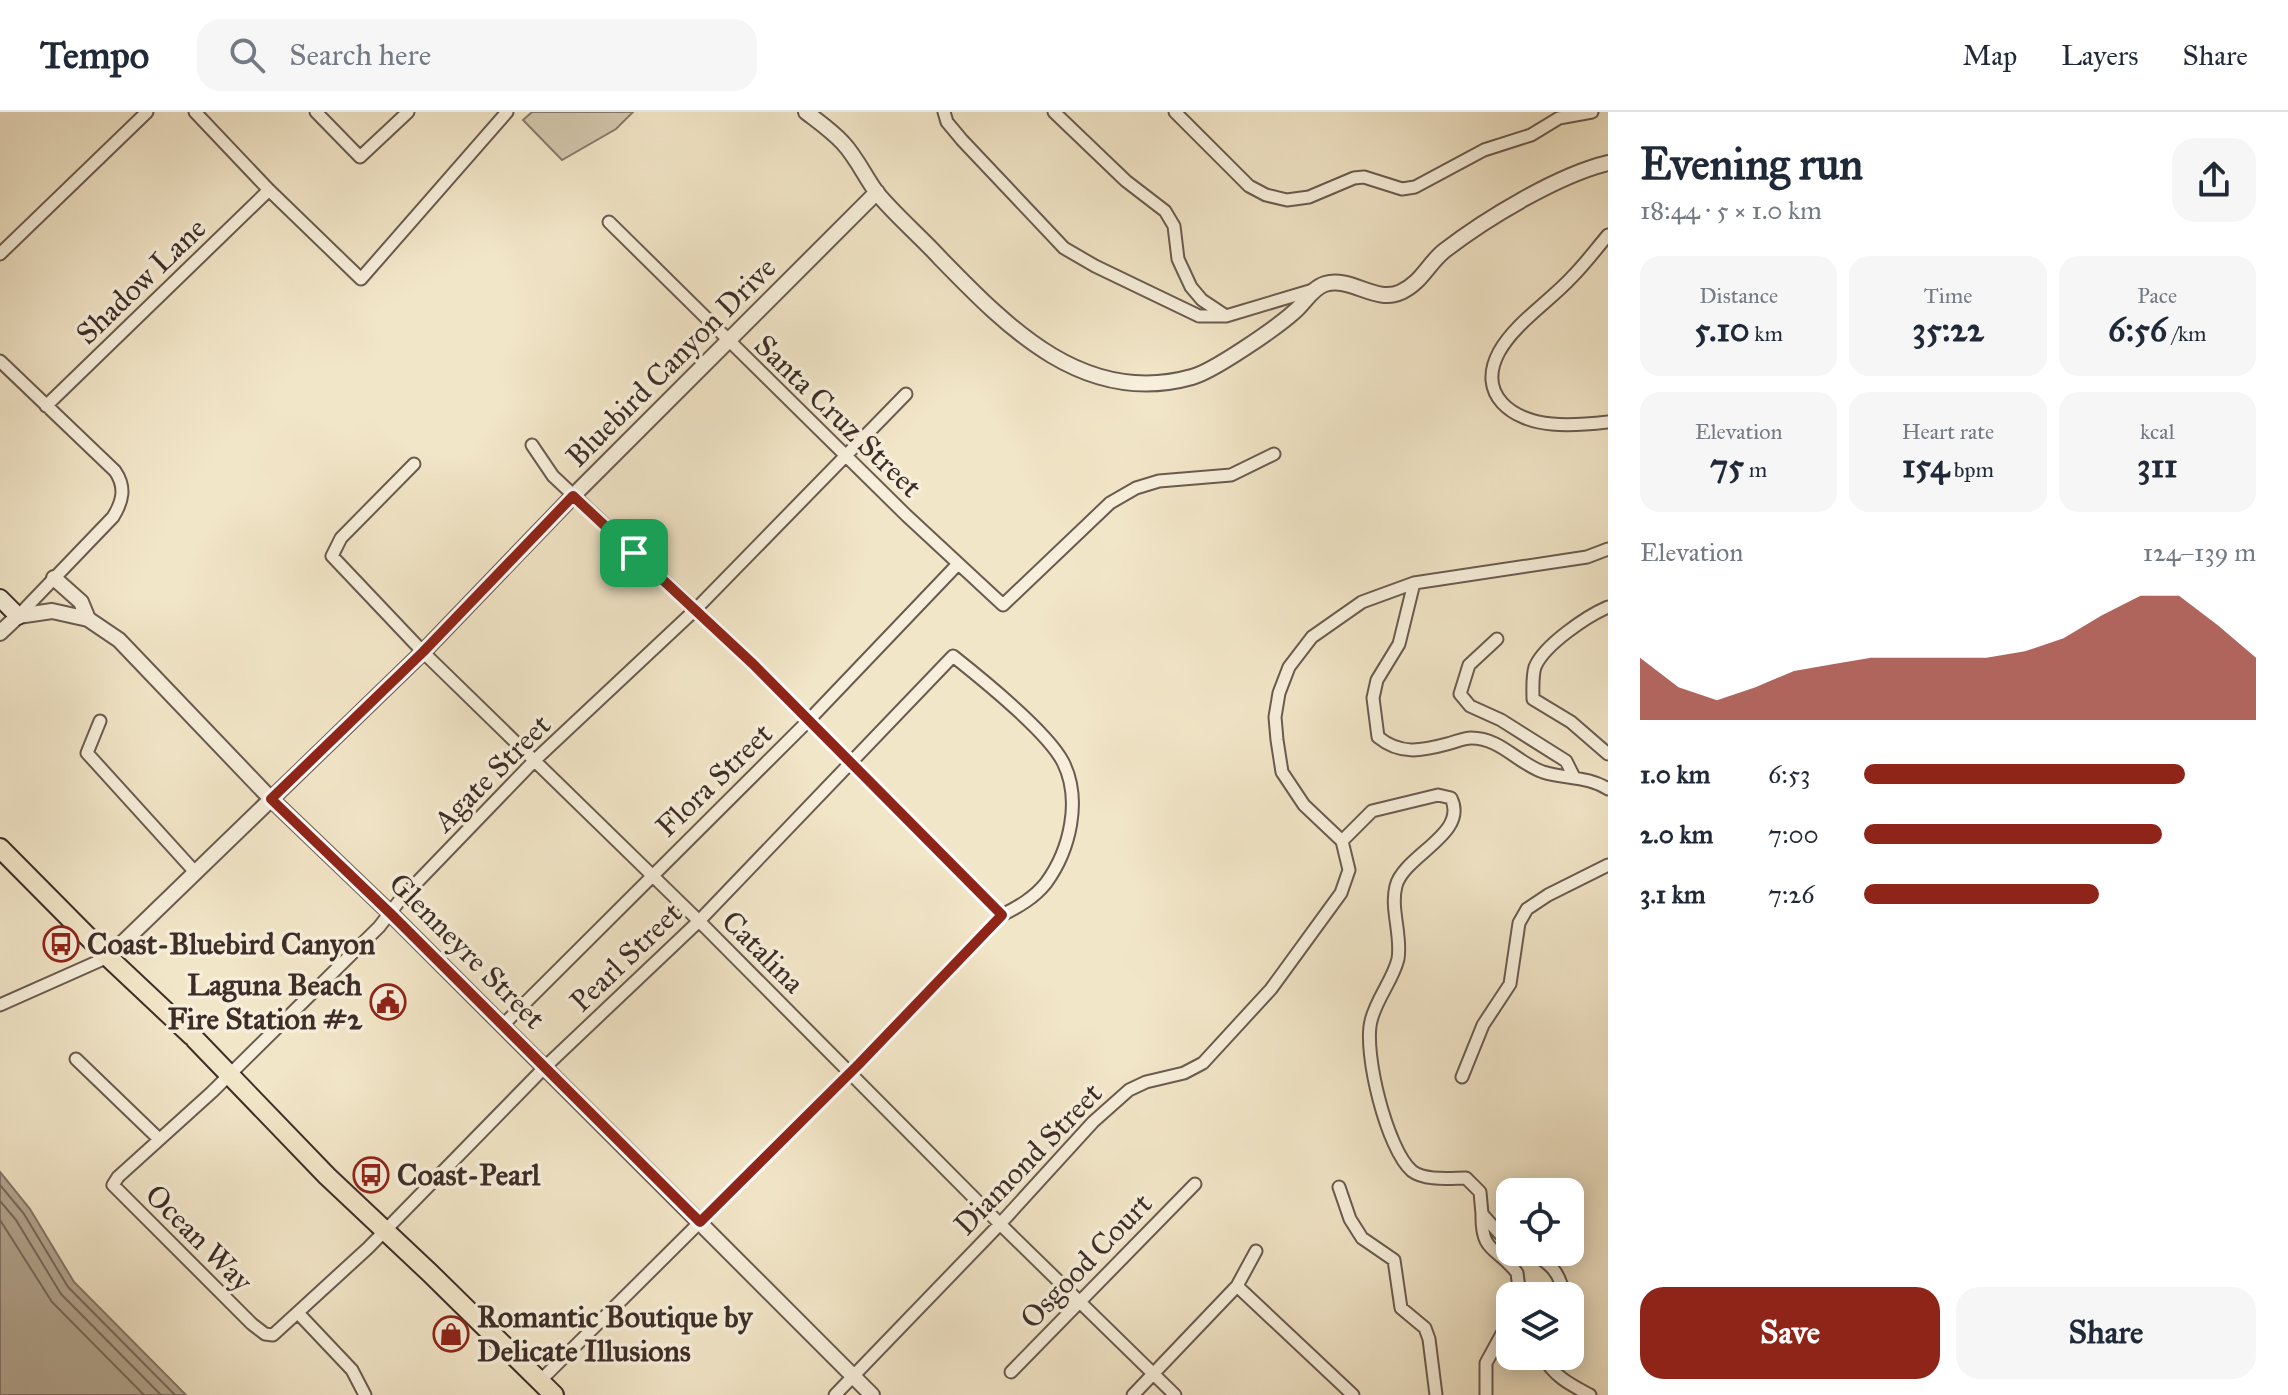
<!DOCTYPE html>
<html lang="en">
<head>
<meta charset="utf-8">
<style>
	body { margin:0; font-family:"IM FELL Great Primer",serif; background:#f6f6f7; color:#1f2937; height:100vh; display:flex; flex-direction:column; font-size:30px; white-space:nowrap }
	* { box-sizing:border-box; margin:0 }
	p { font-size:26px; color:#747a83 }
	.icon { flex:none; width:44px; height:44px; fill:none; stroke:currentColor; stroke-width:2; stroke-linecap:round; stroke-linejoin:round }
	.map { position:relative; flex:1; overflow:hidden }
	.details { display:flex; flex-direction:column; background:#fff; width:680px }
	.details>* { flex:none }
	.buttons { position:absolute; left:1496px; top:1066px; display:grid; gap:16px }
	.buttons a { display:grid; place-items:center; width:88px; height:88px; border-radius:16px; background:#fff; box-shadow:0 4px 20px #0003; font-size:40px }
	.pin { position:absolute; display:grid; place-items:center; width:68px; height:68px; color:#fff; margin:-34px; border-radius:16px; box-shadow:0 4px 12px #0006 }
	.round { display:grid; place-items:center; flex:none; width:84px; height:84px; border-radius:24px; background:#f6f6f7 }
	.overview { display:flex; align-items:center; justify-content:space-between; height:136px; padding:0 32px }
	h1 { font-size:44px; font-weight:700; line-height:60px }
	.figures { display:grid; grid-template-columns:repeat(3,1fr); gap:12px; height:136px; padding:8px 32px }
	.figures div { display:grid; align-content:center; border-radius:20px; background:#f6f6f7; text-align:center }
	.figures b { font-size:34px; font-weight:700 }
	.figures small { font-size:22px; font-weight:400 }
	.figures p { font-size:22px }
	.chart { height:224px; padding:16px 32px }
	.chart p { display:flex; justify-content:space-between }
	.chart svg { width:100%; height:144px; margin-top:8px; fill:#8f2418; opacity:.7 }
	.button { display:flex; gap:16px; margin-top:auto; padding:16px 32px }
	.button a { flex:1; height:92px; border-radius:24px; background:#8f2418; color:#fff; font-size:32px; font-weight:700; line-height:92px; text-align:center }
	.button a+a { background:#f6f6f7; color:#1f2937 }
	ul { padding:0 32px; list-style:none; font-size:26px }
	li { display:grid; grid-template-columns:128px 96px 1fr; align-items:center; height:60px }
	li i { height:20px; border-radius:10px; background:#8f2418 }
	header { display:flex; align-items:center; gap:48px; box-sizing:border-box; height:112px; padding:0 40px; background:#fff; border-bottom:2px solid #e0e1e3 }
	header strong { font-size:38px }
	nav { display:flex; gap:44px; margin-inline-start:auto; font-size:28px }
	.search { width:560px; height:72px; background:#f6f6f7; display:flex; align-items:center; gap:20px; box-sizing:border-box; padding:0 28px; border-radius:24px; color:#747a83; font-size:30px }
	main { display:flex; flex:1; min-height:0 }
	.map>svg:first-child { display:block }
</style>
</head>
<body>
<header>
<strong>Tempo</strong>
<div class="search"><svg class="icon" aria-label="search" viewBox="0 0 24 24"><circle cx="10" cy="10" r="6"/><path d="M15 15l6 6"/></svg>Search here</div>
<nav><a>Map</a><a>Layers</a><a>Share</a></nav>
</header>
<main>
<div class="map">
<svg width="1608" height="1283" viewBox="0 0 1608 1283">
	<rect width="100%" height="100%" fill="#f2e6c8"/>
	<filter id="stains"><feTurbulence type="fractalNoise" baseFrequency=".0025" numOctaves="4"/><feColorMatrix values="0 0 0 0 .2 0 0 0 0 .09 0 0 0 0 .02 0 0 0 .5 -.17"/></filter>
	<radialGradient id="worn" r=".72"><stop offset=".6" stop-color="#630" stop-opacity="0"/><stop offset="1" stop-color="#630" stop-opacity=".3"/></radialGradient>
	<!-- green -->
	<path fill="#d3c7ad" stroke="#887a6a" stroke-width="2" d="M532 0H633L616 17 562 48 523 8Z"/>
	<!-- water -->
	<path fill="#b4a792" stroke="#847668" stroke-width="2" d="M0 1060 30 1097 74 1170 186 1283H0Z"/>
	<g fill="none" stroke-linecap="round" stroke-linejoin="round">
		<!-- shore -->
		<path stroke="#786a5d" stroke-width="2" d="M0 1073 24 1102 68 1175 175 1283
			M0 1089 16 1108 61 1182 161 1283
			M0 1108 52 1190 144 1283"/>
		<defs>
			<path id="minor" d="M195 0 269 78 361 167 507 0
				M316 0 360 45 408 0
				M944 0 947 10 962 28 1064 136 1095 154 1199 204H1226L1313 178
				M1054 0 1126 69 1165 99 1174 114 1178 147 1191 175 1202 188 1226 204
				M1175 0 1249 74 1266 83 1287 88 1309 85 1354 66 1364 65 1402 77 1415 75 1484 38 1531 23 1559 6 1592 0
				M609 110 906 403 1003 493 1110 391 1136 376 1159 369 1231 363 1274 342
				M1608 123C1596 137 1585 152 1572 165 1549 190 1515 211 1499 240 1476 283 1513 309 1552 312 1571 314 1590 312 1608 310
				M0 142 147 0
				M0 249 115 359C126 375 123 389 113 405L18 504
				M46 294 269 78
				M532 333 553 364 753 552 1002 803
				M414 352 341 426 332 444 423 540 699 809 1000 1112 1175 1283
				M1414 471 1399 532 1377 568 1373 586 1378 625C1400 643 1421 639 1447 632 1455 630 1464 626 1471 626 1501 626 1517 651 1543 660 1565 667 1588 664 1608 677
				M1608 495C1587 504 1544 533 1535 555 1532 565 1533 577 1533 587L1571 610 1608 642
				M1497 527 1469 553 1460 582 1470 594 1501 608 1566 649 1574 665
				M100 609 87 641 195 760
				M1342 729 1372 699 1438 683 1451 686C1469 722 1404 743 1396 774 1390 797 1402 823 1398 847 1393 868 1376 887 1371 909 1363 940 1387 1038 1412 1059 1425 1069 1451 1066 1466 1066L1480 1080 1482 1102 1500 1122 1510 1128
				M0 893 108 845
				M502 914 809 608 957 453
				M76 947 159 1027
				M1462 965 1483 913 1510 872 1519 811 1527 797 1548 783 1608 753
				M1339 1075 1350 1107 1362 1126 1394 1148 1401 1196 1425 1216 1429 1227 1436 1283
				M1482 1102C1481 1142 1497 1134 1517 1161L1520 1184
				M1530 1140C1551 1152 1560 1160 1564 1184
				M1237 1174 1353 1283
				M299 1202 352 1258 365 1283
				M1543 1244C1553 1264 1571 1273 1590 1283
				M1011 1260 1195 1072
				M540 1269 859 952 1002 803C1018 795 1034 786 1046 771 1070 738 1082 688 1063 650 1047 619 982 567 953 544L699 809 545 955 368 1136 273 1223 265 1222 252 1212 113 1073 118 1065 212 980 379 815 400 788 535 648 695 498 906 282
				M835 1283 1000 1112 1093 1010 1129 978 1146 970 1184 961 1203 951 1271 877 1341 781 1349 758 1342 729 1304 693 1282 660 1277 628 1275 605 1279 581 1289 555 1312 525 1362 490 1414 471 1587 445 1608 437
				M1133 1283 1237 1174 1256 1139
				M1486 1283V1251L1510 1207"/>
			<path id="tertiary" d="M806 0C819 10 832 19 843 31 857 46 865 65 877 81 896 104 920 124 940 146 1009 217 1085 295 1192 265 1214 259 1276 216 1294 200 1304 192 1312 176 1325 172 1351 164 1376 192 1401 180 1421 171 1428 152 1444 139 1485 107 1558 63 1608 51
				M54 466 81 490 88 507
				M0 521 18 504 52 499 88 507 119 528 271 687 390 801 872 1283
				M108 845 423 540 573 384 877 80"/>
			<path id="secondary" d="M0 486 18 504"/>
			<path id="trunk" d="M0 736 108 845 192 924
				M195 927 327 1064 430 1161 554 1283"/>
		</defs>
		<!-- minor casing -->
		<use href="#minor" stroke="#6a5b50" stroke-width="15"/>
		<!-- tertiary casing -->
		<use href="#tertiary" stroke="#6a5b50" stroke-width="18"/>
		<!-- secondary casing -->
		<use href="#secondary" stroke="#3d2d28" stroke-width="20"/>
		<!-- trunk casing -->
		<use href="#trunk" stroke="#3d2d28" stroke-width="22"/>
		<!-- minor -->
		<use href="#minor" stroke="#f7efdb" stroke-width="11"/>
		<!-- tertiary -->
		<use href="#tertiary" stroke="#f7efdb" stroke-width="14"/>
		<!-- secondary -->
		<use href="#secondary" stroke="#f7efdb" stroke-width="16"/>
		<!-- trunk -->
		<use href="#trunk" stroke="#f2e6c8" stroke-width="18"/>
	</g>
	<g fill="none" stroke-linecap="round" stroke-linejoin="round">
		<defs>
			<path id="route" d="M573 384 753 552 1002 803 859 952 700 1110 390 801 271 687 423 540Z"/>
		</defs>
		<!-- route casing -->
		<use href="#route" stroke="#fff" stroke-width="16"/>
		<!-- route -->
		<use href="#route" stroke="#8f2418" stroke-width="10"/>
	</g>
	<!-- icons -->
	<defs>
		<symbol id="bus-ring" viewBox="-11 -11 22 22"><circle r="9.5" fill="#f7efdb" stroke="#8f2418" stroke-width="1.5"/><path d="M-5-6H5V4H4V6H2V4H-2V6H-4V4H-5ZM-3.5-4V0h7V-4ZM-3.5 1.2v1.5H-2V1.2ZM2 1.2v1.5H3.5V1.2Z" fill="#8f2418"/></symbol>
		<symbol id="civic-ring" viewBox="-11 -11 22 22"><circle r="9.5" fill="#f7efdb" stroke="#8f2418" stroke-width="1.5"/><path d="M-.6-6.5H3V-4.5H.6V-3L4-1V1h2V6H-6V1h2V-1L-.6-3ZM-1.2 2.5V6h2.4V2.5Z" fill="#8f2418"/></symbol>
		<symbol id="shop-ring" viewBox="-11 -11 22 22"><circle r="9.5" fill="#f7efdb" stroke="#8f2418" stroke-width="1.5"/><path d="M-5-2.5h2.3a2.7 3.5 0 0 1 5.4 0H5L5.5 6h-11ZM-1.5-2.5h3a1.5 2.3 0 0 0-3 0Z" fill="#8f2418"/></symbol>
	</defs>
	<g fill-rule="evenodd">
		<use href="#bus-ring" x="41" y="812" width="40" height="40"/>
		<use href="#civic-ring" x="368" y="870" width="40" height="40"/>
		<use href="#bus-ring" x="351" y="1043" width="40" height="40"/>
		<use href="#shop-ring" x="431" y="1202" width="40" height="40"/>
	</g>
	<g text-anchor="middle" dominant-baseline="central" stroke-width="7" stroke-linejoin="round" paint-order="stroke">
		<!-- street labels -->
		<g font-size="30" fill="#3d2d28" stroke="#f7efdb">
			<text transform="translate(141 169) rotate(-44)">Shadow Lane</text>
			<text transform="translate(671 250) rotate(-45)">Bluebird Canyon Drive</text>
			<text transform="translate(838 304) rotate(44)">Santa Cruz Street</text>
			<text transform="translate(492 661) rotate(-45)">Agate Street</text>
			<text transform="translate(714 668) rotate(-44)">Flora Street</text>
			<text transform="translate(467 839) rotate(45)">Glenneyre Street</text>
			<text transform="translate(763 840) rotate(45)">Catalina</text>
			<text transform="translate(626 845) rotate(-44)">Pearl Street</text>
			<text transform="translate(1028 1047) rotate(-46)">Diamond Street</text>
			<text transform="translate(199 1126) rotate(45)">Ocean Way</text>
			<text transform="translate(1086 1149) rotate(-46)">Osgood Court</text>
		</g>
		<!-- poi labels -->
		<g font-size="30" font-weight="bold" fill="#3d2d28" stroke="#f7efdb" text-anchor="start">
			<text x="87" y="832">Coast-Bluebird Canyon</text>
			<text x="362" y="873" text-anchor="end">Laguna Beach<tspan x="362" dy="34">Fire Station #2</tspan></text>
			<text x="397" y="1063">Coast-Pearl</text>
			<text x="477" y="1205">Romantic Boutique by<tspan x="477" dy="34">Delicate Illusions</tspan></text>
		</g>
	</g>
	<rect width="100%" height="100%" filter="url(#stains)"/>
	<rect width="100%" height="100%" fill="url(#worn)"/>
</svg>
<div class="buttons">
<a><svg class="icon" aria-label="locate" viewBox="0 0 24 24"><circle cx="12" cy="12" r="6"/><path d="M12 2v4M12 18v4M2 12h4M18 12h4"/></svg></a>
<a><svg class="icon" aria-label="layers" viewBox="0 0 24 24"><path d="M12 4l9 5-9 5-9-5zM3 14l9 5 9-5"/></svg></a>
</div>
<div class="pin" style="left:634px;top:441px;background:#1e9e55"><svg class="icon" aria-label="arrive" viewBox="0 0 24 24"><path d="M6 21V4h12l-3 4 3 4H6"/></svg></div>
</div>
<section class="details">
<div class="overview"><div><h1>Evening run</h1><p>18:44 · 5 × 1.0 km</p></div><a class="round"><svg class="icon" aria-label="share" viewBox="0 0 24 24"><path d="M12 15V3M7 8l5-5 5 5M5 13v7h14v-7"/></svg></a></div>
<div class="figures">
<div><p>Distance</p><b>5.10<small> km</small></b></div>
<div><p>Time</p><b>35:22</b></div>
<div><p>Pace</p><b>6:56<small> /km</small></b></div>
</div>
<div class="figures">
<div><p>Elevation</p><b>75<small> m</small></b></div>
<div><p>Heart rate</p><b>154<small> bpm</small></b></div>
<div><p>kcal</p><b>311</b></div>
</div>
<div class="chart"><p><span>Elevation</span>124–139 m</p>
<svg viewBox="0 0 160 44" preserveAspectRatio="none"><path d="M0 44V25L10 34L20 38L30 34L40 29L50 27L60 25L70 25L80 25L90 25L100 23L110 19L120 12L130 6L140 6L150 15L160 25V44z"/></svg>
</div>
<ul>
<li><b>1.0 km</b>6:53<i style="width:82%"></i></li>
<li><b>2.0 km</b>7:00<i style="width:76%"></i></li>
<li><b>3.1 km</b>7:26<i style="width:60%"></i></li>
</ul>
<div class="button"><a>Save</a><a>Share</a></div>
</section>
</main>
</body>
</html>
